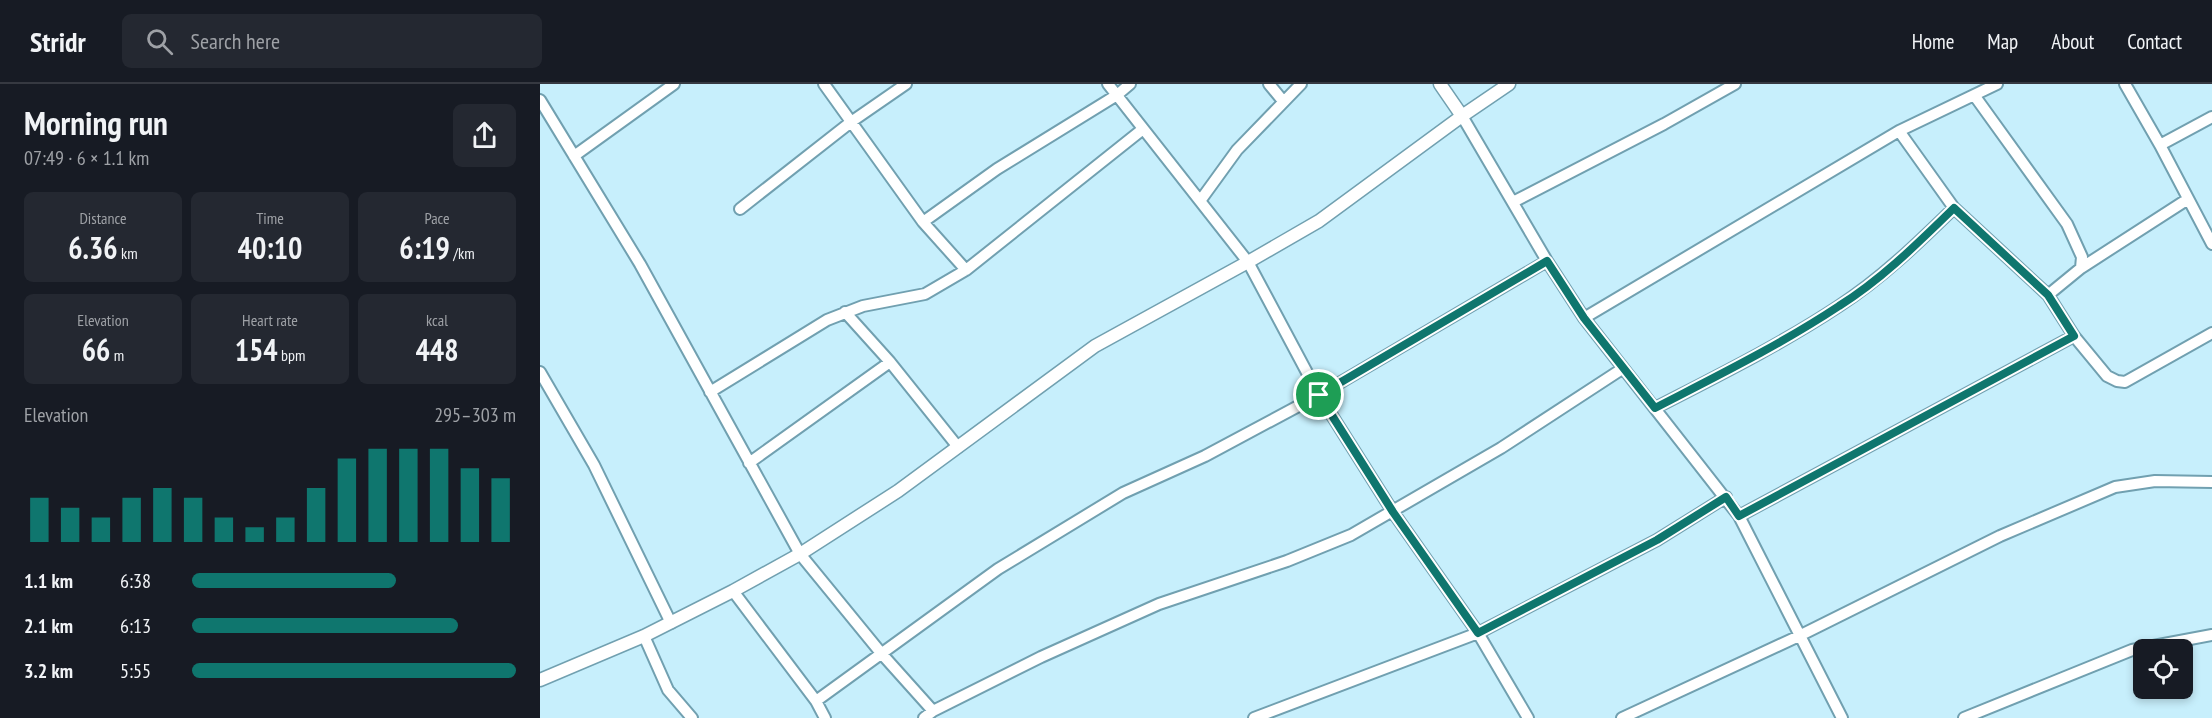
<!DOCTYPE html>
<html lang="en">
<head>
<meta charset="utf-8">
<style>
	body { margin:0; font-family:"PT Sans Narrow",sans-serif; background:#242831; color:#f1f3f6; height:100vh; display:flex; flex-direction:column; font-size:22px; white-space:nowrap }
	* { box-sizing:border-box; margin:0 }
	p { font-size:20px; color:#9ea1a6 }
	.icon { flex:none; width:33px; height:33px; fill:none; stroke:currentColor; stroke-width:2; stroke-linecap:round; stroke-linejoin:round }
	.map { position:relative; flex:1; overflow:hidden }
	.details { display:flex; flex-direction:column; background:#171b24; width:540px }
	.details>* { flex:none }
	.controls { position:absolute; left:1593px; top:555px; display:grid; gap:12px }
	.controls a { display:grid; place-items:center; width:60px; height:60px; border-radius:9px; background:#171b24; box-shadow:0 3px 9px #0003; font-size:30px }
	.pin { position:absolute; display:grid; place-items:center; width:51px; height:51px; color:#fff; margin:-26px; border:3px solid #fff; border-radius:50%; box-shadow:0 2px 6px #0007 }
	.round { display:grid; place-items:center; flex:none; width:63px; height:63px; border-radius:9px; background:#242831 }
	.summary { display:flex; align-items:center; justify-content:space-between; height:102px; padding:0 24px }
	h1 { font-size:33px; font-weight:700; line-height:45px }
	.stats { display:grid; grid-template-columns:repeat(3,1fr); gap:9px; height:102px; padding:6px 24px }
	.stats div { display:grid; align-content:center; border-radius:9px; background:#242831; text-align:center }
	.stats b { font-size:30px; font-weight:700 }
	.stats small { font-size:16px; font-weight:400 }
	.stats p { font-size:16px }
	.chart { height:168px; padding:12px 24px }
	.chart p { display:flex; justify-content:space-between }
	.chart svg { width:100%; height:108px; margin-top:6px; stroke:#0f766e; stroke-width:6 }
	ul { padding:0 24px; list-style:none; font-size:20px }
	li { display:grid; grid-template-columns:96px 72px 1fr; align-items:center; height:45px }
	li i { height:15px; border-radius:8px; background:#0f766e }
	header { display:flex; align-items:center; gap:36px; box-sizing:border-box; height:84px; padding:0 30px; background:#171b24; border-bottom:2px solid #363941 }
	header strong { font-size:28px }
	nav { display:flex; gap:33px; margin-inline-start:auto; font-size:21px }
	.search { width:420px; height:54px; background:#242831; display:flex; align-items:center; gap:15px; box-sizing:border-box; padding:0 21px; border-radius:9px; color:#9ea1a6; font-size:22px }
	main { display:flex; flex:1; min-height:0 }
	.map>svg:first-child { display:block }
</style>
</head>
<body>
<header>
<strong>Stridr</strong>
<div class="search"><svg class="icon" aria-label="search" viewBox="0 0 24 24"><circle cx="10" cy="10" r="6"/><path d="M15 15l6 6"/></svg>Search here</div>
<nav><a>Home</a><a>Map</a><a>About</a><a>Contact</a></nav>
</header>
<main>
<section class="details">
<div class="summary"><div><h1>Morning run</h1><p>07:49 · 6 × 1.1 km</p></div><a class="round"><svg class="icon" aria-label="share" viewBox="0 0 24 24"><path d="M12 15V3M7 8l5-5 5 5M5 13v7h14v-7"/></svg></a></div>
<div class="stats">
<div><p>Distance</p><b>6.36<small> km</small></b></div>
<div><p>Time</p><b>40:10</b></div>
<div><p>Pace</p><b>6:19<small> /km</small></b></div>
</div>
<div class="stats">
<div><p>Elevation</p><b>66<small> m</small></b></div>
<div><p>Heart rate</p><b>154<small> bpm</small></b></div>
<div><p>kcal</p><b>448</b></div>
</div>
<div class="chart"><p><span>Elevation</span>295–303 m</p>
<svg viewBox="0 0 160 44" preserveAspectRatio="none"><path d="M5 44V26M15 44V30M25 44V34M35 44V26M45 44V22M55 44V26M65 44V34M75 44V38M85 44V34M95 44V22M105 44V10M115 44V6M125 44V6M135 44V6M145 44V14M155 44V18"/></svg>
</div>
<ul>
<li><b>1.1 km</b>6:38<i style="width:63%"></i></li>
<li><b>2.1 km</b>6:13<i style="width:82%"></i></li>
<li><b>3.2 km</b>5:55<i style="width:100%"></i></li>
</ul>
</section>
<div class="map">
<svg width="1672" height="634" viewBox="0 0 1672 634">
	<rect width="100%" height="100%" fill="#c7effc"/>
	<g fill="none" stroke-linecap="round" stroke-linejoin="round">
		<defs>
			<path id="minor" d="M284 0 383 138 426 186
				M568 0 708 178 779 311 853 428 938 549 988 634
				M729 0 743 17
				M1585 0 1620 61 1672 160
				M1434 11 1527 140 1542 173 1541 184 1508 211
				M0 16 100 180 260 470 341 569 393 627
				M922 32 1007 177 1044 234 1199 432 1302 634
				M1359 47 1414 124 1508 211 1534 252 1567 292 1577 297 1585 298 1672 249
				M1620 61 1672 33
				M34 72 134 0
				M660 117 697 66 761 0
				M973 118 1124 40 1195 0
				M200 125 311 38 366 0
				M383 138 457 85 577 11 590 0
				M1541 184 1648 115
				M305 228 350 278 418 363
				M1044 234 1359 47 1457 0
				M0 288 54 381 131 539
				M170 308 287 236 323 222 385 210 426 186 603 45
				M1115 324C1177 292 1240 261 1299 222 1341 195 1378 159 1414 124
				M209 379 350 278
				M1199 432 1534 252
				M193 507 276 617
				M104 552 128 606 152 634
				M285 634 276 617 458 485 583 409 665 372 779 311 1007 177
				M384 634 393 627 501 573 619 520 747 477 811 451 961 364 1082 285
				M714 634 938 549 1117 456 1186 413
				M1082 634 1259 552 1460 452 1575 403 1615 397 1672 398
				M1424 634 1592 566 1672 551"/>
			<path id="tertiary" d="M900 0 922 32
				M0 596 104 552 193 507 260 470 358 407 555 262 708 178 779 137 922 32 969 0"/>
		</defs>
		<!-- minor casing -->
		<use href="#minor" stroke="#71a0b0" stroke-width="14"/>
		<!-- tertiary casing -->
		<use href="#tertiary" stroke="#71a0b0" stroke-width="15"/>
		<!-- minor -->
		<use href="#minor" stroke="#fff" stroke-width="10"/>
		<!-- tertiary -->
		<use href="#tertiary" stroke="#fff" stroke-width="12"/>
	</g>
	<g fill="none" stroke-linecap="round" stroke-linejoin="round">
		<defs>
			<path id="route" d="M1414 124 1508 211 1534 252 1199 432 1186 413 1117 456 938 549 853 428 779 311 1007 177 1044 234 1115 324C1177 292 1240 261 1299 222 1342 195 1378 159 1414 124Z"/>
		</defs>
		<!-- route casing -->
		<use href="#route" stroke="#fff" stroke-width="12"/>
		<!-- route -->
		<use href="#route" stroke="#0f766e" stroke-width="8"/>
	</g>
</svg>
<div class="controls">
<a><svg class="icon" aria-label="locate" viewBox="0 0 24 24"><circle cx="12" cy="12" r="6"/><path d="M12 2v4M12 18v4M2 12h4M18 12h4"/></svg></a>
</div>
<div class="pin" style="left:779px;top:311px;background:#1e9e55"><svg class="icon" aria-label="arrive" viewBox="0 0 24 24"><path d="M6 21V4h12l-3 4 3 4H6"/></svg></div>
</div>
</main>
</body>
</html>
